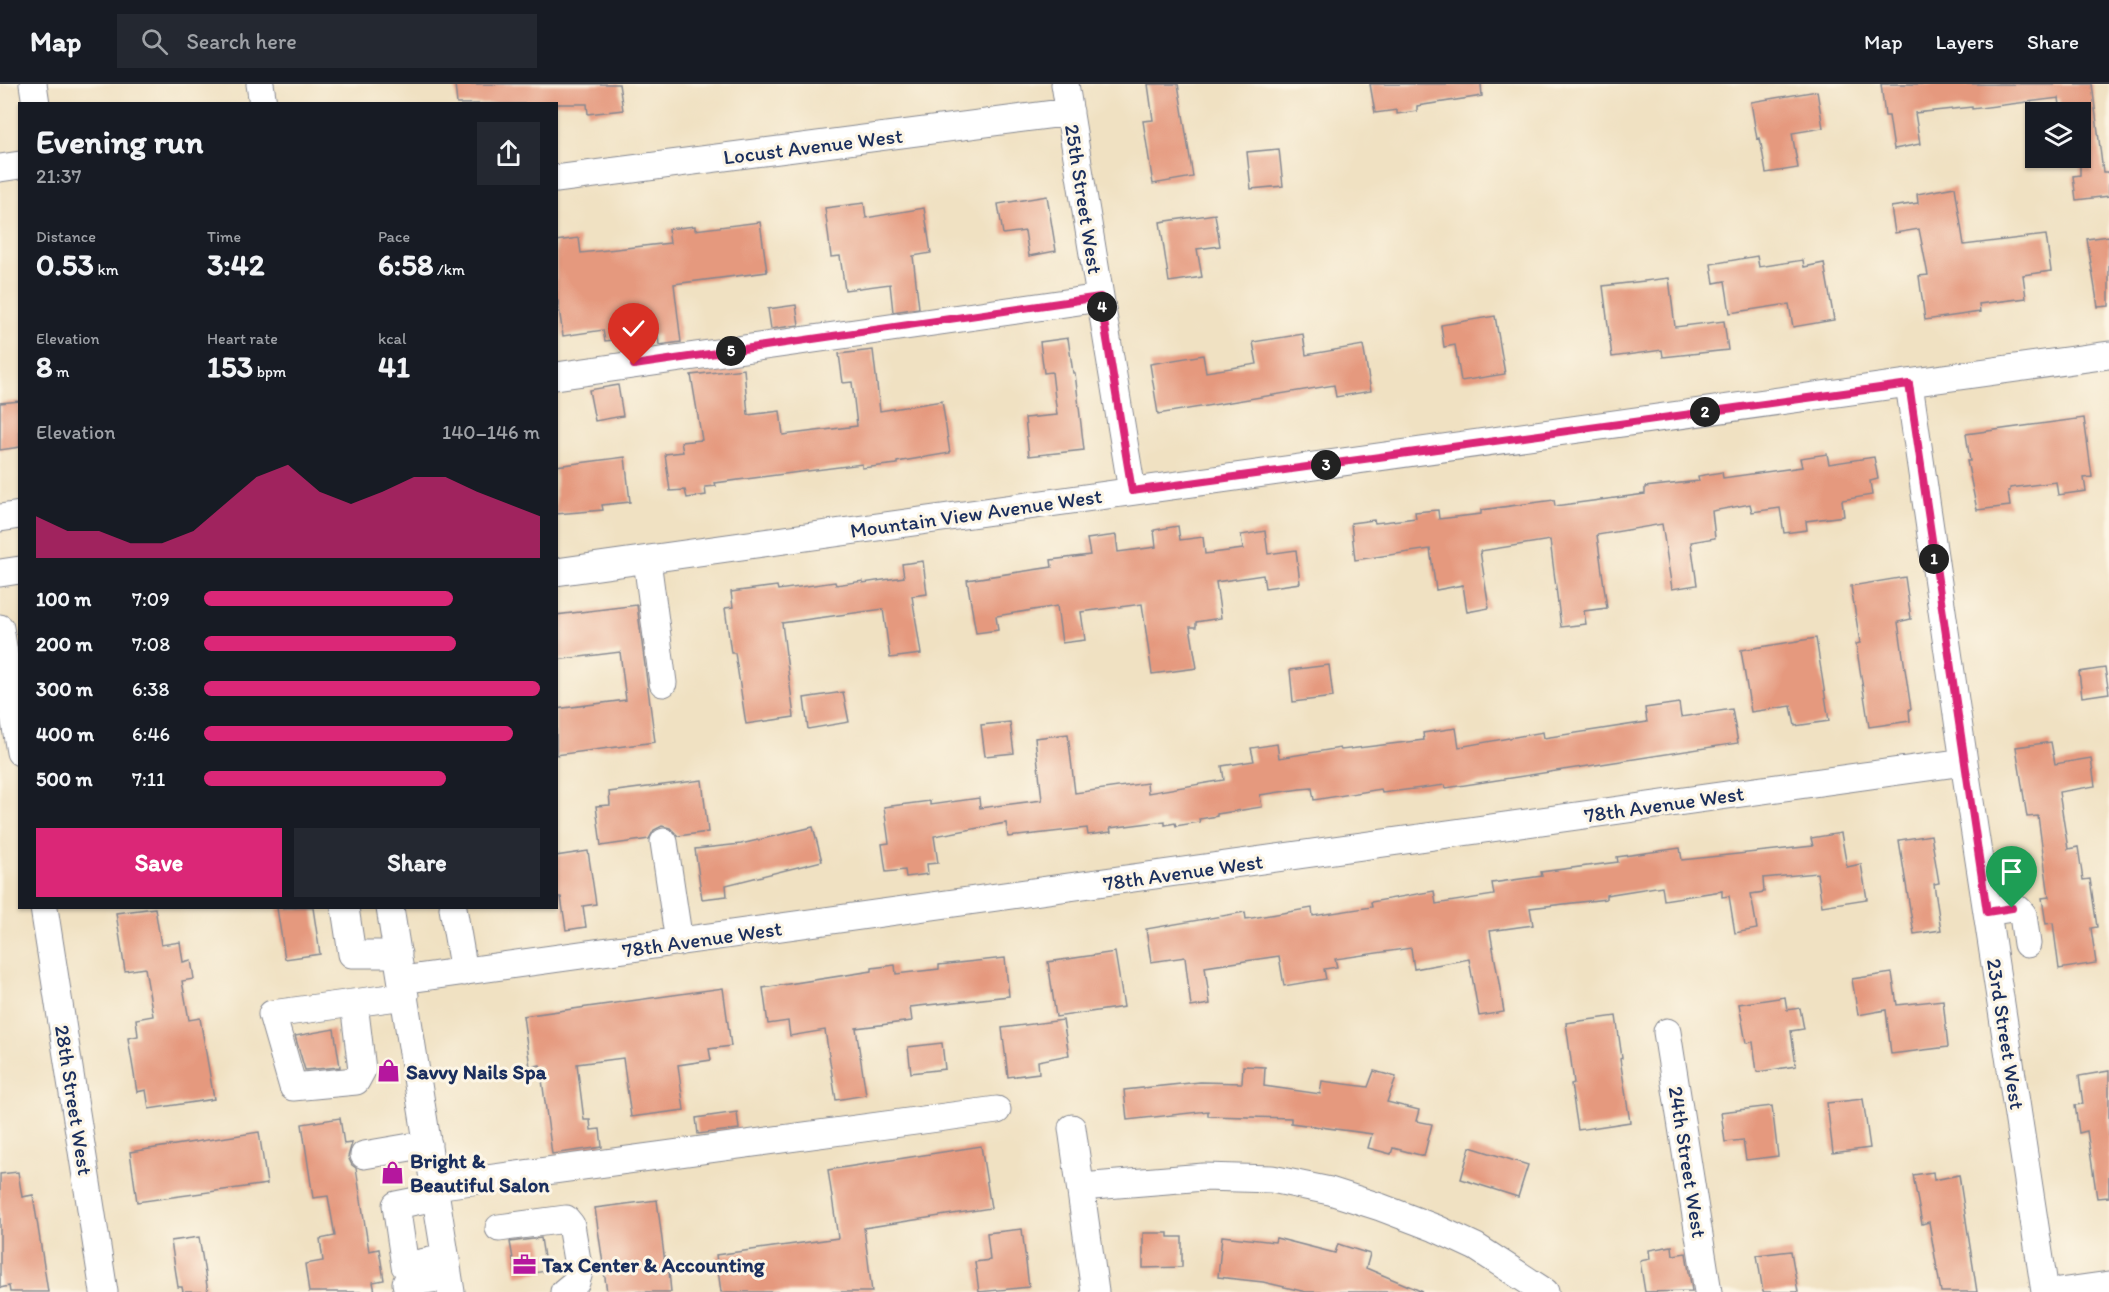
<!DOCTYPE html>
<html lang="en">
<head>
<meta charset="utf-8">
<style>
	body { margin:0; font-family:Itim,sans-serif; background:#242831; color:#f1f3f6; height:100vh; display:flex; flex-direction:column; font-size:22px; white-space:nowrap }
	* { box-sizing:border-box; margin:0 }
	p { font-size:20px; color:#9ea1a6 }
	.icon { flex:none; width:33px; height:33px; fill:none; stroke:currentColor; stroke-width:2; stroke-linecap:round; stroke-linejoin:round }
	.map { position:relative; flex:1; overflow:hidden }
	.sheet { position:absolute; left:18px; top:18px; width:540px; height:807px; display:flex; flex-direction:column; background:#171b24; border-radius:0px; box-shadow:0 2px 4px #0004 }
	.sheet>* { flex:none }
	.fabs { position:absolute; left:2025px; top:18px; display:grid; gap:12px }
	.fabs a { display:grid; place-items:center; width:66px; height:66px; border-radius:0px; background:#171b24; box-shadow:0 2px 4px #0004; font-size:30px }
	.pin { position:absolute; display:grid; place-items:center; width:51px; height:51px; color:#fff; margin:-62px -26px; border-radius:50% 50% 50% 0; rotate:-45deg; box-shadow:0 0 6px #0007 }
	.pin .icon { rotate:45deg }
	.km { position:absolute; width:30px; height:30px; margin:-15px; border-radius:50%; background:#222; color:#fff; font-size:16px; line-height:30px; text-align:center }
	.round { display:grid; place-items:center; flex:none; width:63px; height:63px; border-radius:0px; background:#242831 }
	.summary { display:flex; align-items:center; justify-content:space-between; height:102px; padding:0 18px }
	h1 { font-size:33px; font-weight:700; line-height:45px }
	.metrics { display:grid; grid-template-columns:repeat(3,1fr); gap:9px; height:102px; padding:6px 18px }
	.metrics div { display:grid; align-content:center }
	.metrics b { font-size:30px; font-weight:700 }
	.metrics small { font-size:16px; font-weight:400 }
	.metrics p { font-size:16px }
	.chart { height:168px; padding:12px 18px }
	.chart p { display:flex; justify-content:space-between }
	.chart svg { width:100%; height:108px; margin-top:6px; fill:#db2777; opacity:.7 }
	.button { display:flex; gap:12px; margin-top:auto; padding:12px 18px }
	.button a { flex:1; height:69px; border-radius:0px; background:#db2777; color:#fff; font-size:24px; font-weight:700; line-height:69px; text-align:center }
	.button a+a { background:#242831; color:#f1f3f6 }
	ul { padding:0 18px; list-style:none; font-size:20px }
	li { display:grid; grid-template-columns:96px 72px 1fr; align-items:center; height:45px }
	li i { height:15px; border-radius:8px; background:#db2777 }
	header { display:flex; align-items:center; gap:36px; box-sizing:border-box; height:84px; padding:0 30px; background:#171b24; border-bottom:2px solid #363941 }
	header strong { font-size:28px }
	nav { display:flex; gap:33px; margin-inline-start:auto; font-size:21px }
	.search { width:420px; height:54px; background:#242831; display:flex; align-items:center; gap:15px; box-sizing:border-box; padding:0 21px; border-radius:0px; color:#9ea1a6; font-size:22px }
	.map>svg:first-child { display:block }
</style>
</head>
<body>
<header>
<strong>Map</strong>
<div class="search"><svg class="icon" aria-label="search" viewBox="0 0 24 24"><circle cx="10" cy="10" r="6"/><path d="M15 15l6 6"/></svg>Search here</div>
<nav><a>Map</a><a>Layers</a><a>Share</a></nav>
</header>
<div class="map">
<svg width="2109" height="1208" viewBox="0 0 2109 1208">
	<rect width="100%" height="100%" fill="#fcf5e5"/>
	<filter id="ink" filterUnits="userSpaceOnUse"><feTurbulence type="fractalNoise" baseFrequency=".0167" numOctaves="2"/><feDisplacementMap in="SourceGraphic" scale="12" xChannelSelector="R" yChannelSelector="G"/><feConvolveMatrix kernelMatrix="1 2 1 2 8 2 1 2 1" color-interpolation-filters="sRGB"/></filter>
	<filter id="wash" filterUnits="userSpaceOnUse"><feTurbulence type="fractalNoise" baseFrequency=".008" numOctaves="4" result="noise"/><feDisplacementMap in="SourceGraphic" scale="24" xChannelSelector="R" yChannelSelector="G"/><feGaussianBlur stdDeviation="1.35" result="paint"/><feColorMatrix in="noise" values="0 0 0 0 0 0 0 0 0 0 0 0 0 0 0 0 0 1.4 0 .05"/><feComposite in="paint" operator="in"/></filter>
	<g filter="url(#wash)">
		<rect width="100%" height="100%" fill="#f0e1c2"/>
		<g id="blocks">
			<!-- building -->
			<path fill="#e5997e" d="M455 0H619L623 26 588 30 587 20H457Z
				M1148 0H1178L1193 93 1153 100 1143 37 1153 36Z
				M1370 0H1481L1482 12 1417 22V27L1397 30V26L1375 29Z
				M1881 0H2092L2103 88H2109V112L2076 116 2073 92 2080 91V28H2061L2059 14 1972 25V23L1915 29 1920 60 1894 65 1889 32H1885Z
				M1817 7 1823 44 1792 49 1798 84 1766 89 1760 54 1757 55 1751 18Z
				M1279 65 1283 102 1251 105 1247 68Z
				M1955 103 1964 161 2046 151 2051 187 2023 191 2026 214 1979 220 1980 228 1925 236 1919 192 1928 191 1919 145 1895 149 1891 123 1918 119 1917 110Z
				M1047 112 1056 167 1029 172 1025 147 1003 150 998 120Z
				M864 119 866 134 924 124 931 169 913 172 919 224 893 228 890 200 845 206 840 172 831 173 825 124Z
				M1215 130 1220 162 1197 165 1202 193 1169 198 1160 138Z
				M760 138 767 188 674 200 681 258 659 261 658 251 605 257 603 246 563 252 558 217H556V157L579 154 581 169 670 159 668 145 695 142V146Z
				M2109 152V222L2098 223 2087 155Z
				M1757 172 1759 183 1803 176 1804 183 1824 179 1834 236 1793 243 1789 220 1730 229 1725 197 1714 199 1711 180Z
				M1669 194 1675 243 1724 237 1728 266 1663 273 1662 266 1612 273 1603 202Z
				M796 221 799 241 771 245 768 225Z
				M1495 232 1505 290 1461 297 1455 261 1444 263 1441 241Z
				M1303 250 1306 271 1363 261 1371 307 1336 313 1334 301 1158 330 1150 280 1203 271 1206 288 1257 280 1253 258Z
				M1068 254 1073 289H1075L1084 366 1029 372 1025 334 1057 331 1052 288 1044 289 1040 258Z
				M873 266 880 327 942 317 950 369 897 378V380L862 384V380L715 399 716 402 705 403 706 411 687 414 685 406 670 407 665 370 683 368 681 358 702 356 691 291 744 285 748 331 780 327 783 351 857 342 852 298 843 299 839 270Z
				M618 301 623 332 595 337 589 306Z
				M20 317V363L0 366V319Z
				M2084 334 2092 393 2084 394 2086 407 2058 411 2056 398 2010 404V407H2008L2010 422 1977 426 1967 377H1970L1966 350Z
				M1827 370 1829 380 1874 373 1878 395 1870 397 1872 411 1842 416 1844 432 1806 437 1807 446 1784 449 1780 424 1752 428 1750 420 1712 427 1715 454 1691 458 1697 501 1672 505 1662 440 1597 451 1607 524 1584 527 1586 540 1561 543 1550 456 1480 467 1489 524 1467 528 1463 501 1436 506 1430 465 1355 476 1351 439 1374 436 1375 439 1416 434 1415 428 1438 426 1439 435 1481 430V426L1554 416 1555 422 1645 410V403L1699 397 1698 392 1722 388 1723 394 1802 383 1800 374Z
				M625 373 630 418 602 421 603 426 556 430V382Z
				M1178 442 1180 456 1203 453 1205 470 1243 465 1241 451 1265 447 1268 470 1296 466 1300 499 1265 504 1263 491 1216 498 1221 534 1196 538V543H1190L1197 584 1152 590 1142 520 1081 528 1085 556 1062 559 1057 522 996 532 998 546 976 549 967 496 1052 483 1051 476 1090 471 1087 455 1116 451 1118 468 1156 463 1154 446Z
				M923 477 927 510 912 512 921 570 890 574 883 525 782 539 794 633 746 640 735 569H731L725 524 733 523 731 508 777 502 778 506 835 498 836 501 863 497V499L904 493 902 480Z
				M1905 493 1911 535 1898 538 1911 625H1909L1910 637 1869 643 1856 560 1860 559 1851 502Z
				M637 521 655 658 556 671V625L626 616 620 568 556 576V531Z
				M1816 554 1829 637 1795 642 1791 622 1751 628 1741 566Z
				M1329 581 1333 613 1293 618 1290 586Z
				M2105 584 2109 609 2082 613 2079 588Z
				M843 608 849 638 808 645 804 614Z
				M1679 619 1681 633 1732 625 1738 659 1446 704 1445 701 1382 709 1381 705 1314 716 1312 704 1300 705 1260 711 1262 723 1217 730V732L1199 735 1200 738 1176 742 1175 739 1165 741V737L1110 744 1111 748 1088 751 1087 744 1008 753 1006 739 934 752 938 779 927 780 928 790 906 793 905 786 886 788 882 760 889 759 884 723 930 717V721L979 714 980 724 1042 716 1035 654 1068 650 1075 709 1147 699 1148 709 1224 696 1222 682 1254 677 1251 664 1277 660 1279 674 1340 664 1341 666 1424 656 1423 649 1456 644 1459 663 1543 648 1544 654 1647 638 1645 624Z
				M1010 638 1014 669 985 672 981 641Z
				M2051 658 2055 680 2091 674 2095 702 2059 708 2068 765 2078 763 2083 796 2090 795 2097 843 2091 844 2096 879 2059 885 2053 839 2046 840 2042 814 2049 813 2038 732 2027 733 2016 663Z
				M702 696 708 748 678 752 670 744 662 742 654 746 649 755 601 762 596 722 610 721 609 708Z
				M813 743 822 777 726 801 727 812 702 815 695 765 741 760Z
				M1841 749 1847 783 1861 780 1867 815 1822 822 1817 789 1763 794 1764 808 1751 810 1757 845 1735 849 1729 812 1722 813V807L1664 816 1662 802 1606 811V815L1530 824 1533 841 1490 847 1504 928 1479 932 1469 875 1414 885 1411 864 1335 875 1337 883 1324 885 1326 895 1284 902 1279 872 1205 883 1210 920 1191 923 1185 873 1151 878 1146 845 1245 828 1246 835 1312 824 1313 832 1372 823 1371 818 1434 807 1436 820 1494 811 1492 799 1542 792 1541 788 1618 778 1617 773 1680 764 1682 776 1813 762 1811 754Z
				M1931 751 1939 799 1934 800 1941 846 1914 850 1899 756Z
				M588 767 596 820 583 822 586 843 566 846 561 813H556V772Z
				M155 824 161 861 180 858 183 878 191 876 194 895 182 897 189 936 200 934 214 1015 149 1025 146 1006 137 1008 128 954 138 952 136 935 153 932 145 884 125 887 116 829Z
				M277 824H313L320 870 285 875Z
				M1115 868 1124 923 1056 933 1048 878Z
				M1005 874 1009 912 910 923 912 937 856 944 866 1011 836 1016 825 946 790 952 788 937 768 940 763 904 872 887V884L895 881 896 890 939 885V881Z
				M1892 889 1897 921 1943 916 1948 963 1891 970 1886 926 1858 931 1852 895Z
				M723 904 731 962 709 965 711 976 678 981 684 1026 631 1033 623 974 577 980 584 1036H590L591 1046 600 1045 602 1063 552 1070 540 981 530 983 523 932Z
				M1785 913 1787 926 1800 924 1804 945 1791 947 1796 982 1757 988 1753 958 1746 959 1739 920Z
				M1616 932 1622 974 1620 975 1630 1038 1578 1046 1571 1000 1574 999 1566 939Z
				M1063 936 1069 971 1038 977 1039 989 1008 993 1002 944Z
				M334 945 340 983 305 986 295 952Z
				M942 959 945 985 911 989 908 963Z
				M1243 982 1265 983 1264 1002 1320 1010 1322 997 1368 1003 1374 987 1396 993 1387 1018 1419 1026 1416 1037 1432 1040 1424 1072 1393 1064 1391 1070 1368 1064 1372 1050 1291 1039V1034L1208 1032V1027L1127 1036 1124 1006 1200 998 1242 999Z
				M2109 987V1113L2097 1114 2087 1047 2079 1049 2075 1021 2083 1020 2079 992Z
				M1863 1015 1870 1064 1833 1069 1827 1019Z
				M1772 1022 1778 1072 1746 1076 1743 1056 1725 1058 1721 1028Z
				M737 1028 739 1045 698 1050 696 1034Z
				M340 1034 344 1060 352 1059 348 1073 352 1081 356 1084 369 1167 379 1165 384 1196 373 1198 375 1208H309L305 1180 323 1177 320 1155 335 1152 328 1112 313 1114 302 1040Z
				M259 1048 267 1100 137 1118 130 1068Z
				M981 1062 991 1124 864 1144 872 1208H721L716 1171 838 1154 828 1086Z
				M1470 1063 1528 1081 1518 1113 1461 1095Z
				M18 1088 22 1113 33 1111 48 1208H10L9 1202 0 1204V1090Z
				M1933 1088 1934 1096 1959 1091 1977 1208H1941L1929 1138 1922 1140 1913 1091Z
				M657 1116 666 1187H669L671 1208H607L595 1124Z
				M1022 1145 1029 1203 979 1208 975 1178 990 1176 987 1149Z
				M1143 1149H1168V1153H1182V1183L1143 1184Z
				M1222 1152 1275 1158 1276 1154 1335 1169 1338 1160 1370 1170 1366 1184 1423 1208H1306L1263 1198 1218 1193Z
				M199 1153 208 1208H183L182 1203H178L171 1157Z
				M541 1154 546 1187 516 1192 510 1158Z
				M1672 1162 1673 1171 1686 1169 1692 1207 1645 1208 1640 1177 1650 1175 1649 1166Z
				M1791 1167 1798 1208H1763L1757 1171Z"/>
		</g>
	</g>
	<g filter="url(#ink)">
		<use href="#blocks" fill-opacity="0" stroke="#868890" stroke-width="1.5"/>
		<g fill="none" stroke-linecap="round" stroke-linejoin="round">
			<defs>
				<path id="minor" d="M33 0 36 20
					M260 0 263 20
					M1065 0 1132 407
					M0 84 20 81
					M556 95 1070 28
					M556 292 1100 214
					M1909 300 1964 678 2045 1208
					M0 434 20 431
					M647 476 663 599
					M556 488 2109 271
					M0 489 20 486
					M0 544 20 668
					M664 758 679 858
					M44 824 104 1208
					M345 824 352 870H398
					M390 824 451 1208
					M453 824 464 888
					M1987 828 2012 824 2019 826 2023 831 2027 860
					M402 896 1964 678
					M354 919 362 986 356 997 293 1003 272 930 405 912
					M1667 948 1708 1208
					M1072 1044 1095 1208
					M364 1071 428 1060
					M435 1102 997 1026
					M1081 1103 1204 1093 1272 1095 1330 1107 1380 1123 1435 1144 1476 1163 1545 1208
					M436 1113 396 1121 405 1182 446 1174
					M499 1144 566 1135 571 1141 579 1188 576 1198 564 1208
					M408 1208 406 1199 439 1194
					M2059 1208 2109 1201"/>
			</defs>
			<!-- minor casing -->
			<use href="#minor" stroke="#868890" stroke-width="29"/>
			<!-- minor -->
			<use href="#minor" stroke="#fff" stroke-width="27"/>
		</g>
	</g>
	<g fill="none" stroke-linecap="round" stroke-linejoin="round" filter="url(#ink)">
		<defs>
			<path id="route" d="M634 281 1100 213 1132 407 1909 300 1987 828 2012 824"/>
		</defs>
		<!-- route casing -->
		<use href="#route" stroke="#fff" stroke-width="12"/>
		<!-- route -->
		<use href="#route" stroke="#db2777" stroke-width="8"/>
	</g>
	<!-- icons -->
	<defs>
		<symbol id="shop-bare" viewBox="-9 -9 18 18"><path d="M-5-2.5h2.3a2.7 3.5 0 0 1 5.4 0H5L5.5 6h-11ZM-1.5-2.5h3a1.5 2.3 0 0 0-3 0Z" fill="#b5179e" stroke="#fcf5e5" stroke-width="2.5" paint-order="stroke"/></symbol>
		<symbol id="office-bare" viewBox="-9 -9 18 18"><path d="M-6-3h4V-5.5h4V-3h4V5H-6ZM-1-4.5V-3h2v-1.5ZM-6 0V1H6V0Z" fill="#b5179e" stroke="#fcf5e5" stroke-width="2.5" paint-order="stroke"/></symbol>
	</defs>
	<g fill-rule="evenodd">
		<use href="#shop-bare" x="372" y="970" width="33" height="33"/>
		<use href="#shop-bare" x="376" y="1072" width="33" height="33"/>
		<use href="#office-bare" x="508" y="1164" width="33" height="33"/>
	</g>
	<g text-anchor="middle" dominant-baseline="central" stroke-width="6" stroke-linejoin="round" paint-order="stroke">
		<!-- street labels -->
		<g font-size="21" fill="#1b2f5e" stroke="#fcf5e5">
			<text transform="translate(813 62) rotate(-7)">Locust Avenue West</text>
			<text transform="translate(1084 115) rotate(81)">25th Street West</text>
			<text transform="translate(976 429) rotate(-8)">Mountain View Avenue West</text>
			<text transform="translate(1664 720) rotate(-8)">78th Avenue West</text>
			<text transform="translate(1183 788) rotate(-8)">78th Avenue West</text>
			<text transform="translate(702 855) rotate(-8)">78th Avenue West</text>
			<text transform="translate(2006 950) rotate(81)">23rd Street West</text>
			<text transform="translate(74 1016) rotate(81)">28th Street West</text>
			<text transform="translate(1688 1078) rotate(81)">24th Street West</text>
		</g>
		<!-- poi labels -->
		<g font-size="21" font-weight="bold" fill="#1b2f5e" stroke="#fcf5e5" text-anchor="start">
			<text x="406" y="987">Savvy Nails Spa</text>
			<text x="410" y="1076">Bright &amp;<tspan x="410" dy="24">Beautiful Salon</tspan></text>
			<text x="542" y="1180">Tax Center &amp; Accounting</text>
		</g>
	</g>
</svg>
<div class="fabs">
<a><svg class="icon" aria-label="layers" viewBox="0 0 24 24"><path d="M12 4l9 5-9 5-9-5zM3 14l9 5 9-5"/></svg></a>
</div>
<div class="pin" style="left:2012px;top:824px;background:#1e9e55"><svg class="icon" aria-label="arrive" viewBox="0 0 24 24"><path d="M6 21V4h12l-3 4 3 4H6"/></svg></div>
<div class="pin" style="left:634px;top:281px;background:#d93025"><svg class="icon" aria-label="check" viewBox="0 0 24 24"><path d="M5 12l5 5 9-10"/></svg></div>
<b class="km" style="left:1934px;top:475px">1</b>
<b class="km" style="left:1705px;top:328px">2</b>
<b class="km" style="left:1326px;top:381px">3</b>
<b class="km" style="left:1102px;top:223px">4</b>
<b class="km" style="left:731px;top:267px">5</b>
<section class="sheet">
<div class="summary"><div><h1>Evening run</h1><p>21:37</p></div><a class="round"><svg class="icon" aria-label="share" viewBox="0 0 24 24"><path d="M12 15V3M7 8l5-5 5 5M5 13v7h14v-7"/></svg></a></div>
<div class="metrics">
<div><p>Distance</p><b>0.53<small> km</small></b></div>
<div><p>Time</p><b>3:42</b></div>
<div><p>Pace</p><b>6:58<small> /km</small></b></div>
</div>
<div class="metrics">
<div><p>Elevation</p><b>8<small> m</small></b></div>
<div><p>Heart rate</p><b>153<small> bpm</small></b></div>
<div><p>kcal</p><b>41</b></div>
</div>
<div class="chart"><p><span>Elevation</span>140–146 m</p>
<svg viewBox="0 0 160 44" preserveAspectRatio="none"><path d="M0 44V27L10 33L20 33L30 38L40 38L50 33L60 22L70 11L80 6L90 17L100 22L110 17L120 11L130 11L140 17L150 22L160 27V44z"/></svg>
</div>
<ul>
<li><b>100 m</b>7:09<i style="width:74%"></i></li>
<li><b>200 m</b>7:08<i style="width:75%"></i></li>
<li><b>300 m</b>6:38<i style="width:100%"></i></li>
<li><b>400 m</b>6:46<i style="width:92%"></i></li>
<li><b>500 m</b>7:11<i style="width:72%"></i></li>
</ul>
<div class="button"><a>Save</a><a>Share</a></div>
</section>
</div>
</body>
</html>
